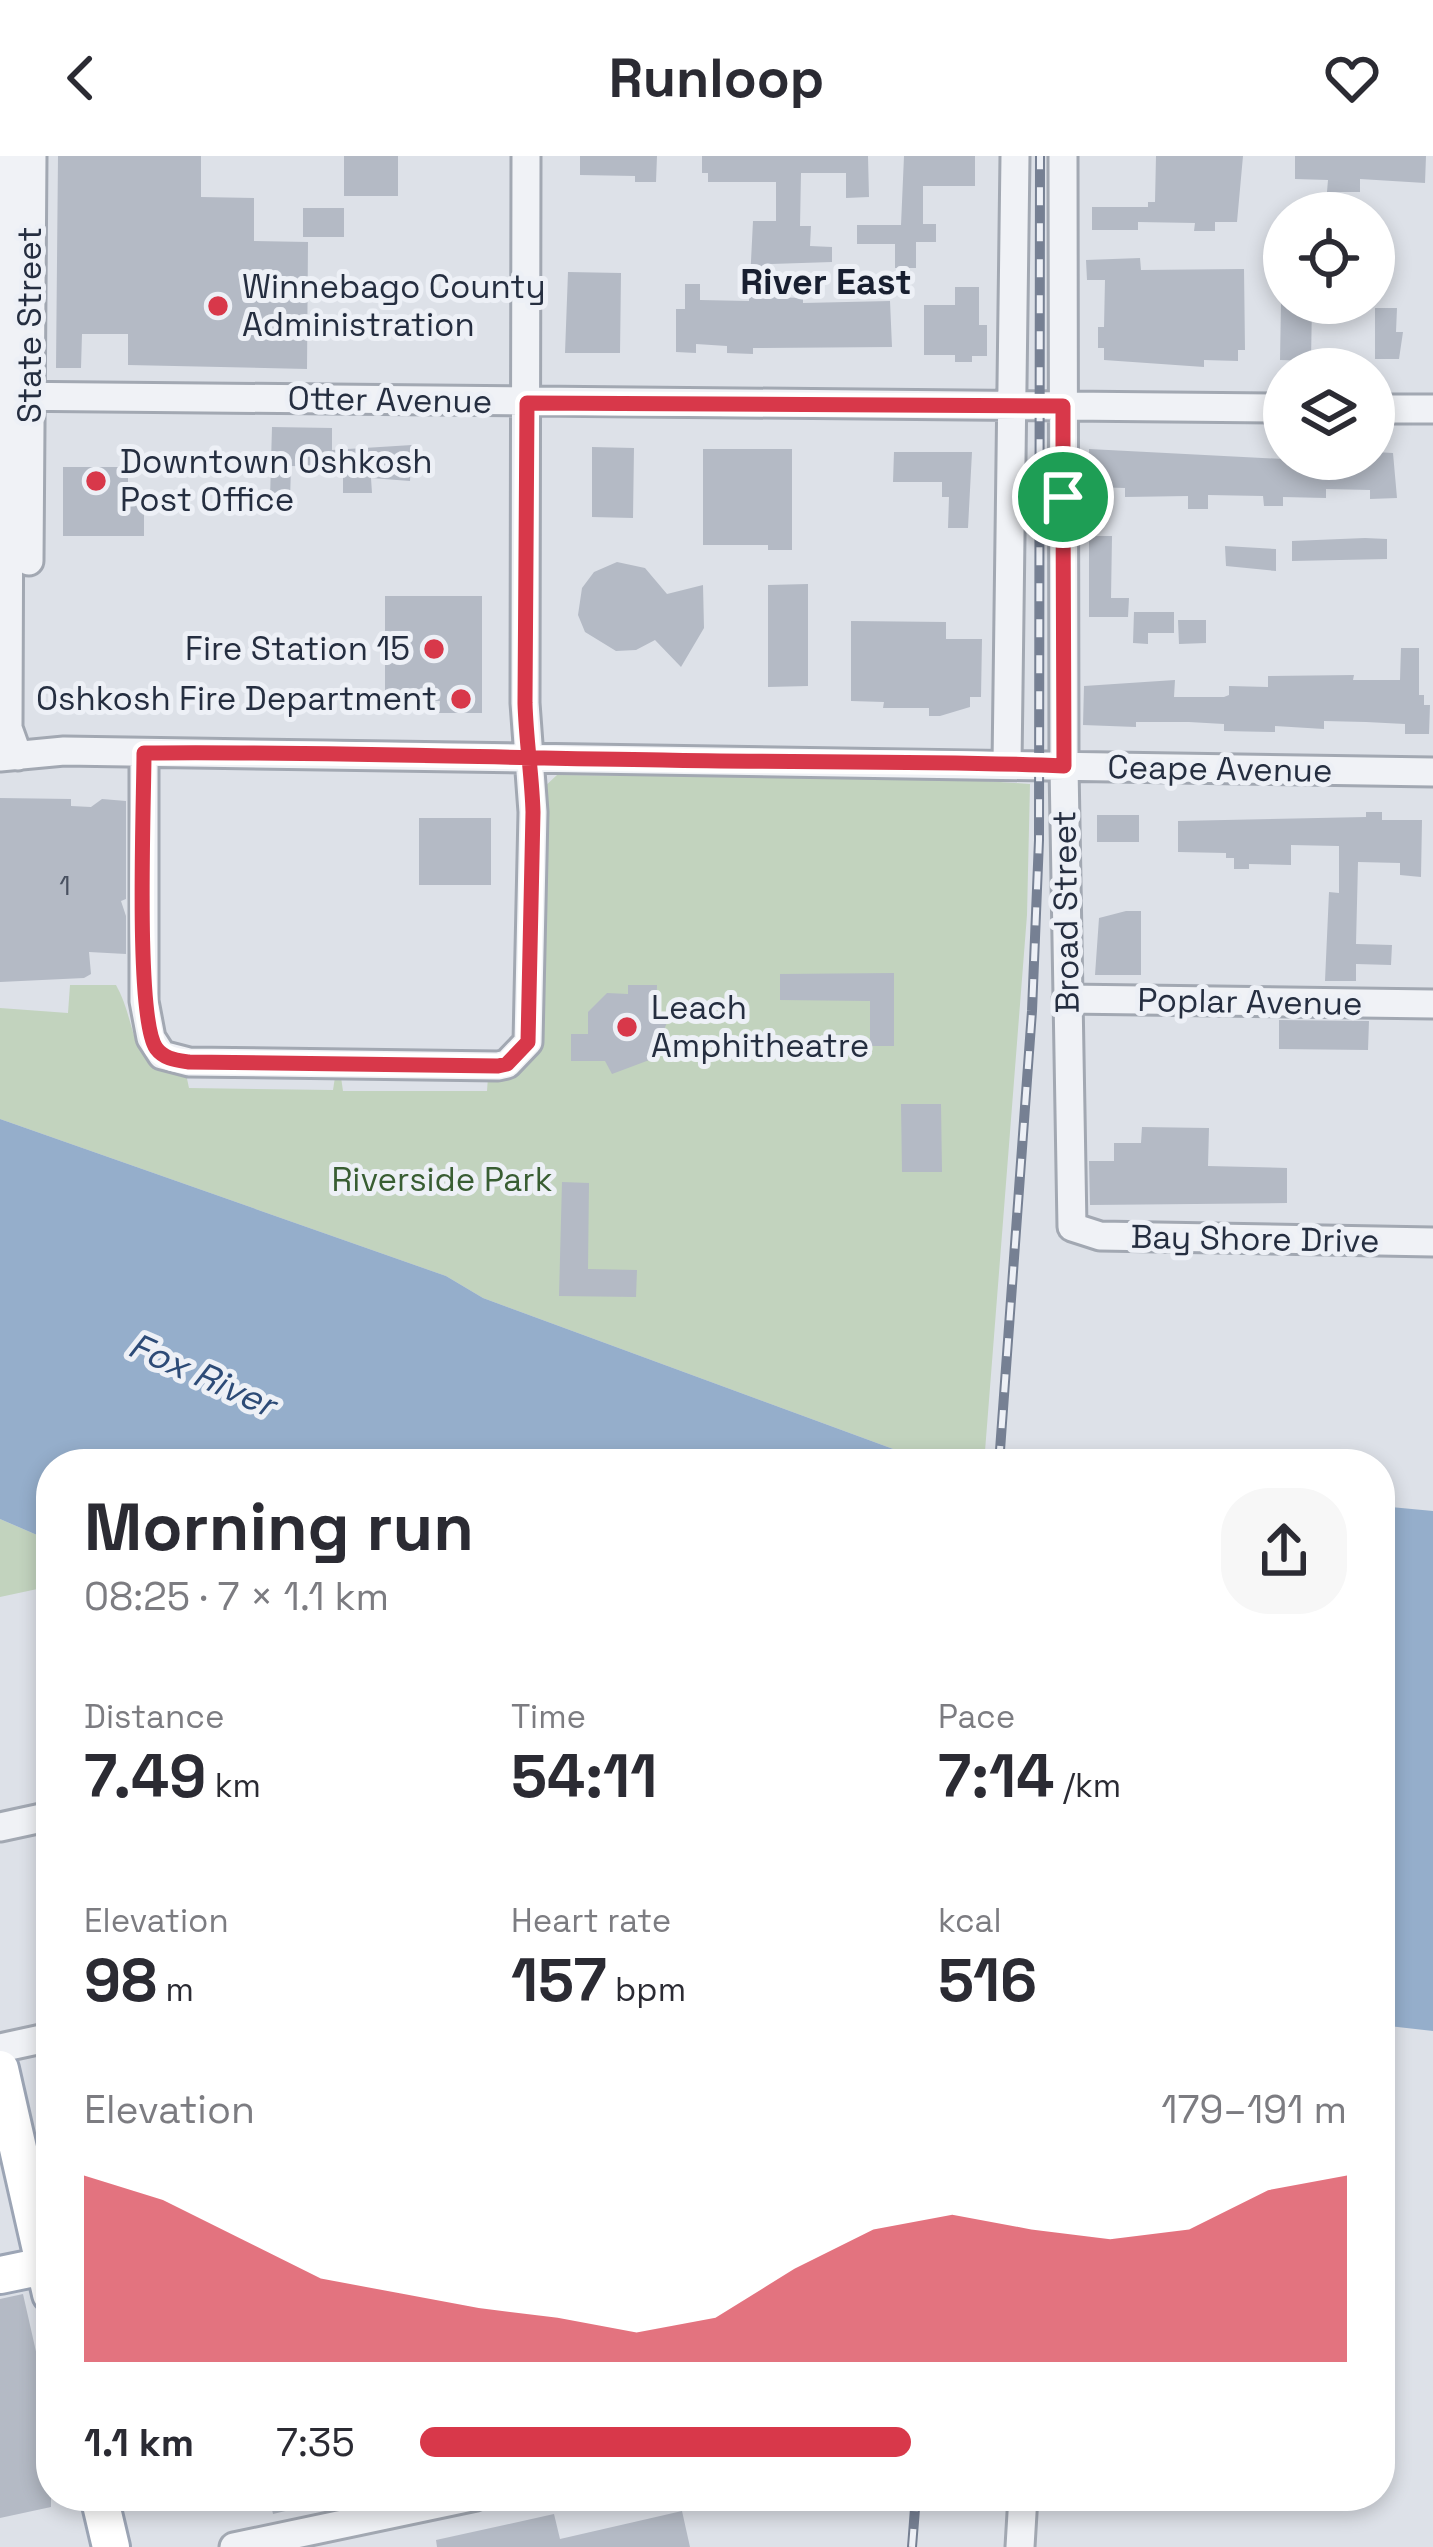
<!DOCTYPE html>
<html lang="en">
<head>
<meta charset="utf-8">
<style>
	body { margin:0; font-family:"Space Grotesk",sans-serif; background:#f7f7f7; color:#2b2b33; height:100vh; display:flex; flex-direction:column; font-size:45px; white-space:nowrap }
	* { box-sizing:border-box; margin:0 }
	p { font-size:39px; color:#7c7c81 }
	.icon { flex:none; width:66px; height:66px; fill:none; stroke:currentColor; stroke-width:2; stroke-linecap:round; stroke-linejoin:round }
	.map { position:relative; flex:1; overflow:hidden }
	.drawer { position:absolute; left:36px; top:1293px; width:1359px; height:1062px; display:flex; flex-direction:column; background:#fff; border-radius:48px; box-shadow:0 6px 18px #0003 }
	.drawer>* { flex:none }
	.tools { position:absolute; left:1263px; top:36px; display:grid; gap:24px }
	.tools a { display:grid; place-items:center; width:132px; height:132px; border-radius:50%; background:#fff; box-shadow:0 6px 18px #0003; font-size:60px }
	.pin { position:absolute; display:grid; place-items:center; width:102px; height:102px; color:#fff; margin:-51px; border:6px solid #fff; border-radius:50%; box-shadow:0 3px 12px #0007 }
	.round { display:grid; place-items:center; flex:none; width:126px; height:126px; border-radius:48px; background:#f7f7f7 }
	.head { display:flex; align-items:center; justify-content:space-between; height:204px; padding:0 48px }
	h1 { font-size:66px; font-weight:700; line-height:90px }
	.metrics { display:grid; grid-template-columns:repeat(3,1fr); gap:18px; height:204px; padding:12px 48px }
	.metrics div { display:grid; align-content:center }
	.metrics b { font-size:60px; font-weight:700 }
	.metrics small { font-size:33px; font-weight:400 }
	.metrics p { font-size:33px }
	.chart { height:336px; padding:24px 48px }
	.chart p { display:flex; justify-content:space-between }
	.chart svg { width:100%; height:216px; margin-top:12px; fill:#d8384a; opacity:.7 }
	ul { padding:0 48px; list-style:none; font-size:39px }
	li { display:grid; grid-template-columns:192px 144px 1fr; align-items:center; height:90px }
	li i { height:30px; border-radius:15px; background:#d8384a }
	header { display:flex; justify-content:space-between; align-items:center; height:156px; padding:0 48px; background:#fff; font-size:54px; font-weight:700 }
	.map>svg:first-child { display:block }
</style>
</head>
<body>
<header><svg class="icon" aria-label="back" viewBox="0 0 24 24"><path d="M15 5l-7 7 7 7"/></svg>Runloop<svg class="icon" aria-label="heart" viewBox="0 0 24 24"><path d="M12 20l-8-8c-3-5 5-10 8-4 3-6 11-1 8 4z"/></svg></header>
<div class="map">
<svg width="1433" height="2391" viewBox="0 0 1433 2391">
	<rect width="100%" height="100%" fill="#dde1e8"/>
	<!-- green -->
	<path fill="#c2d3be" d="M557 619 956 623 1030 628 1027 759 984 1308H934L483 1142 446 1120 0 963V852L68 857 70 829H116C139 869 126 916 186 918L189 932 333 934 335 921H341L343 935H487L488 921 516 913 541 634Z
		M0 1363 51 1385V1437L42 1432 0 1441Z"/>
	<!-- water -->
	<path fill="#95aecb" d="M0 963 446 1120 483 1142 934 1308H51V1385L0 1363Z
		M1380 1350 1433 1355V1875L1380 1869Z"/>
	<!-- building -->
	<path fill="#b4bac5" d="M58 0H201V41L254 42V85L308 86 307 213 128 209V178H82L81 212H56Z
		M344 0H398V40H344Z
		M580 0H657L656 26H635V20L580 19Z
		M702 0H868L869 41 846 42V17H801L800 70H811L810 90 832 91V106L771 108 770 141 803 142V147L890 145 892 191 753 192V198L727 197V190L696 188V197L676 196V153H685V128H700V144L749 145 753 65H776V26H708V17H702Z
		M904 0H975V30H923V68H936V86H916V112H895V88H857V69H901Z
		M1156 0H1243L1237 66H1215V75H1194L1195 67 1138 66V74H1092V51H1148V46H1155Z
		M1295 0H1426L1425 27 1360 23V36H1327L1328 24 1295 23Z
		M303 52H344V81H303Z
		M1140 102 1141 114 1244 113 1245 194H1238V205L1204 204V211L1104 204V192H1098V171H1104L1105 124H1087L1086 104Z
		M568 116 621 117 620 197H565Z
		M955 131H979V169H987V200H972V206H955V199H924V149H955Z
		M1281 147H1312L1311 205 1280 204Z
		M1375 152H1397L1396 176H1403L1399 203H1375Z
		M272 271 332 272V294L412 289 410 325 371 322 372 337H343V311L291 310 290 344 270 343Z
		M592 291 634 292 633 362 592 361Z
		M703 293H792V394H768V389H703Z
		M1089 293 1284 303H1375V296L1393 297 1397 342 1370 343V334L1326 333V342L1283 341V350H1264L1263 340 1208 339V353H1188V340L1125 341V332L1089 331Z
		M894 296H972L968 372H948L949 341H942V326H893Z
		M63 311H128V334L144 335V380H63Z
		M1089 380H1112L1111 442H1129L1128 461H1089Z
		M1365 382 1387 383V403L1292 405V385Z
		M1225 390 1276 393V415L1226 410Z
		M617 406 645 412 667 438 703 429 704 472 681 511 655 484 636 494 616 495 585 476 578 459 582 432 594 416Z
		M808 428V530L768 531V429Z
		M385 440H482V557H439L440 545H385Z
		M1134 456H1174V477H1148V488L1133 487Z
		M1178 464H1206V487L1179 488Z
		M851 465 946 466V483H982L981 541H970V551L940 560H929V552H883L884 546 851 545Z
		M1401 492H1419V539H1424V549H1430L1429 578H1405V568L1366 566 1324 565V573L1275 570V576L1224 575V568L1189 566H1136V571L1083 569 1084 530 1175 524 1174 541H1224L1229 539V530L1268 531V520L1354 519 1353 524H1400Z
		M0 642 71 643V650L91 651 102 643 126 645V743L121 745 126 760V798L89 796 91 818 84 822 0 826Z
		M1366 656H1382V664H1422L1421 721 1400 719V707L1358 706 1356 788 1392 789 1391 809 1356 808V825H1325L1329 736 1339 737V690L1291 689V709L1249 708V713H1234V702H1226V697L1178 696V665L1366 661Z
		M1097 659H1139V686H1097Z
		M419 662H491V729H419Z
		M1126 755H1141V819H1095L1099 762Z
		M894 817V890H870V845L780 844V818Z
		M628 829H657L656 856 668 864 652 903 612 918 605 905H571V878H588V856L607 837 628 838Z
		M1279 864 1369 865 1368 894 1279 893Z
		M901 948H941L942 1016H902Z
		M1142 971 1209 972 1208 1010 1287 1012V1047L1090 1049 1089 1005H1114V987H1141Z
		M562 1026 589 1027 588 1113 637 1114 636 1141 559 1140Z
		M23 2138 51 2262V2351L0 2362V2143Z
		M269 2340H322L323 2346 273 2358Z
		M682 2355 690 2391H437L436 2384 554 2358 560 2383Z"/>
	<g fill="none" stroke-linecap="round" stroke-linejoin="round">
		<defs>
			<path id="minor" d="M10 0 8 572 18 600
				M1063 0 1064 610 1072 1071 1100 1080 1433 1086
				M0 240 1284 252
				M1374 253H1433
				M29 405 32 0
				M144 597V845L151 882 162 899 189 906 498 910 507 908 528 886 533 656 525 547 526 0
				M0 601 64 595 1433 616
				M1007 609 1015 0
				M1067 843 1433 848
				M0 1671 51 1660
				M0 1892 51 1881
				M234 2391 476 2340
				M1020 2391 1023 2340"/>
			<path id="major" d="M0 1913 51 2138
				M0 2119 44 2110
				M99 2340 111 2391"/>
		</defs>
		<!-- minor casing -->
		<use href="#minor" stroke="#a2a8b2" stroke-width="33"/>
		<!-- major casing -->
		<use href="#major" stroke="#9ca5b5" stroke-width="42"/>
		<!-- minor -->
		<use href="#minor" stroke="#f0f2f6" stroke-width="27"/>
		<!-- major -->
		<use href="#major" stroke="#fff" stroke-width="36"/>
		<defs>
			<path id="rail" d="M999 1308 1032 855 1039 684 1040 0
				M912 2391 916 2340"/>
		</defs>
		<!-- rail casing -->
		<use href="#rail" stroke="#768093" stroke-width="10"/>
		<!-- rail -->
		<use href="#rail" stroke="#edf0f6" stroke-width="6" stroke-dasharray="18" stroke-linecap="butt"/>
	</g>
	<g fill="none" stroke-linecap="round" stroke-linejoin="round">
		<defs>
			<path id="route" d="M1063 341 1064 610C931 604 797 607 663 604 491 602 317 595 144 597 144 647 135 860 156 892 164 903 176 904 189 906L498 910 507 908 528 886 533 656C532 620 526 584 525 547L527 247 1063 250V341"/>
		</defs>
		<!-- route casing -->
		<use href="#route" stroke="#fff" stroke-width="24"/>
		<!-- route -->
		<use href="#route" stroke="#d8384a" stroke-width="15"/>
	</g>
	<!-- markers -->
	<g fill="#d8384a" stroke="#edf0f6" stroke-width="4.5">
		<circle cx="218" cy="150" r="12"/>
		<circle cx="96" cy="325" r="12"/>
		<circle cx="434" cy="493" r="12"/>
		<circle cx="461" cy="543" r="12"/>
		<circle cx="627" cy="871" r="12"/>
	</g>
	<g text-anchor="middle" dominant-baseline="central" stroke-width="10" stroke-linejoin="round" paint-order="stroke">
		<!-- number labels -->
		<g font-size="27" fill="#495161">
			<text x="65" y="729">1</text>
		</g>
		<!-- poi labels -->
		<g font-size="33" fill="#252e40" stroke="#edf0f6" text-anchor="start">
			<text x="242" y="131">Winnebago County<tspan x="242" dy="38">Administration</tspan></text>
			<text x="120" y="306">Downtown Oshkosh<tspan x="120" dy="38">Post Office</tspan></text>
			<text x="410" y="493" text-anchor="end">Fire Station 15</text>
			<text x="437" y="543" text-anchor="end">Oshkosh Fire Department</text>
			<text x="651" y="852">Leach<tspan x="651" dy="38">Amphitheatre</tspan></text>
		</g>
		<!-- street labels -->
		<g font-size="33" fill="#252e40" stroke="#edf0f6">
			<text transform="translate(30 169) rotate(-90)">State Street</text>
			<text transform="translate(390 244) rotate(1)">Otter Avenue</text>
			<text transform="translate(1220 613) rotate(1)">Ceape Avenue</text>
			<text transform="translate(1066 756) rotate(-91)">Broad Street</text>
			<text transform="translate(1250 846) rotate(1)">Poplar Avenue</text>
			<text transform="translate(1255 1083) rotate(1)">Bay Shore Drive</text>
		</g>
		<!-- park labels -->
		<g font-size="33" fill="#385d32" stroke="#edf0f6">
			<text x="442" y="1024">Riverside Park</text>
		</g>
		<!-- neighbourhood labels -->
		<g font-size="36" font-weight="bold" fill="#181f30" stroke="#edf0f6">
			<text x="826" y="126">River East</text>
		</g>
		<!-- water labels -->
		<g font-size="36" font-style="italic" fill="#2d4b77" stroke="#edf0f6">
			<text transform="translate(202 1219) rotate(24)">Fox River</text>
		</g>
	</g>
</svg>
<div class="tools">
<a><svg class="icon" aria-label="locate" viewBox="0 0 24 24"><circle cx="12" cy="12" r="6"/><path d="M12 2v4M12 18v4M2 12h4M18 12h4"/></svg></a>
<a><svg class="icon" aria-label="layers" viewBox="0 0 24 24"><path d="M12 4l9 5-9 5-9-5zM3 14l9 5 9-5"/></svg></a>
</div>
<div class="pin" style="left:1063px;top:341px;background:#1e9e55"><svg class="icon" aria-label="arrive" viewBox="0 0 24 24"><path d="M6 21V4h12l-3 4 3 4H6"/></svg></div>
<section class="drawer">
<div class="head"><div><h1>Morning run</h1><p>08:25 · 7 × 1.1 km</p></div><a class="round"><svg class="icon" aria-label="share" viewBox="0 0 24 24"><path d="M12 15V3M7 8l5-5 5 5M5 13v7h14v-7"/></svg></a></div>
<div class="metrics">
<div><p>Distance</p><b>7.49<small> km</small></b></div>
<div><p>Time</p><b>54:11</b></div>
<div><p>Pace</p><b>7:14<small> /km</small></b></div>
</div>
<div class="metrics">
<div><p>Elevation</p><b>98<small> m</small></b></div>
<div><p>Heart rate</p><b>157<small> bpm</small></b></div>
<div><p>kcal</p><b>516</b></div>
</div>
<div class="chart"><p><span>Elevation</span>179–191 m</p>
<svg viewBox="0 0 160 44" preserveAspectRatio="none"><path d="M0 44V6L10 11L20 19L30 27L40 30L50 33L60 35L70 38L80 35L90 25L100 17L110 14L120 17L130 19L140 17L150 9L160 6V44z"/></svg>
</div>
<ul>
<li><b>1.1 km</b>7:35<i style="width:53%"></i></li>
</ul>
</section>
</div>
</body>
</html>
